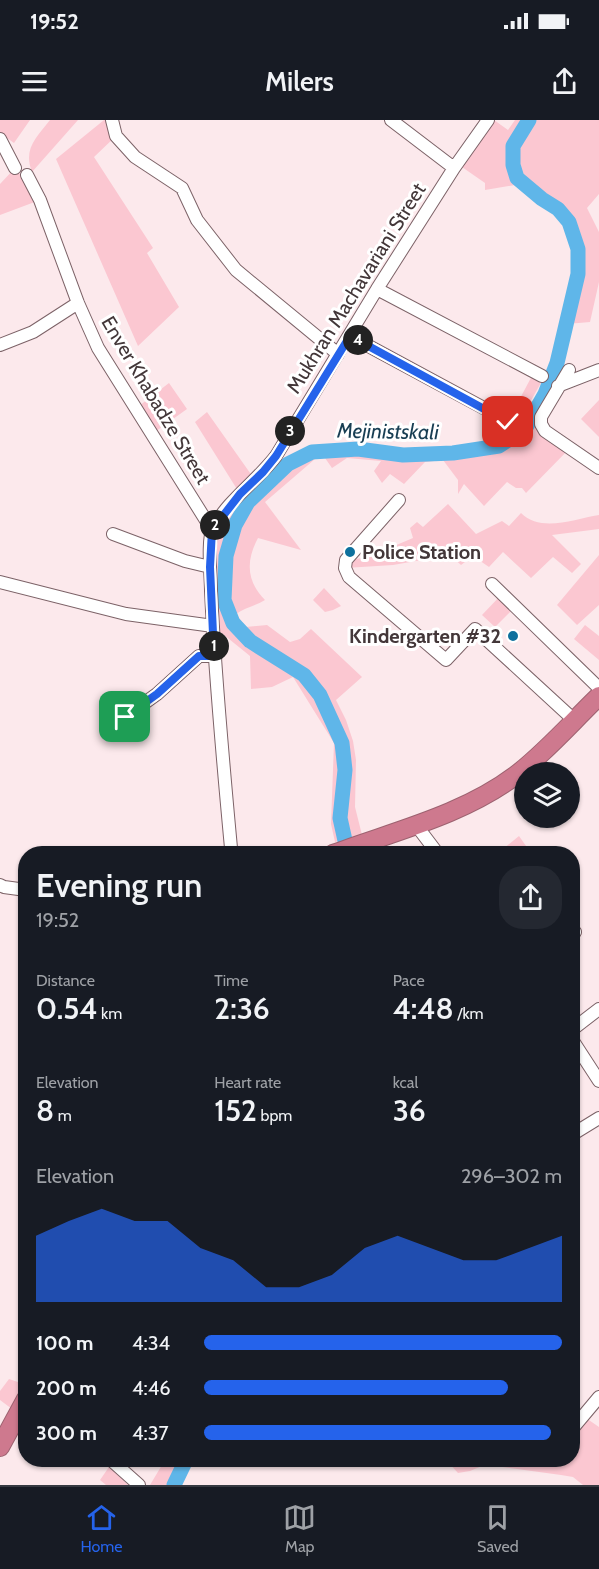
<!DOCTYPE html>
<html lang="en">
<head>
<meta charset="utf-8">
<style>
	body { margin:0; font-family:Cabin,sans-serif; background:#242831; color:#f1f3f6; height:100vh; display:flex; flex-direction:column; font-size:22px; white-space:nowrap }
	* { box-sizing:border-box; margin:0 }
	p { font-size:20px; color:#9ea1a6 }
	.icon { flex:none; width:33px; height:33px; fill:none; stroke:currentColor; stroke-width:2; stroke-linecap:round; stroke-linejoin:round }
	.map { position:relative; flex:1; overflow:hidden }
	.side { position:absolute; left:18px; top:726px; width:562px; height:621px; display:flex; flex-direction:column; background:#171b24; border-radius:24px; box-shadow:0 2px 4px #0004 }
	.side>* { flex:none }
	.controls { position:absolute; left:514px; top:642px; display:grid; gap:12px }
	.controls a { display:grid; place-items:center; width:66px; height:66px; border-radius:50%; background:#171b24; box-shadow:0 2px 4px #0004; font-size:30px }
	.pin { position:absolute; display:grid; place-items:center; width:51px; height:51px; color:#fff; margin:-26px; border-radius:12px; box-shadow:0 3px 9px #0006 }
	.km { position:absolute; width:30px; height:30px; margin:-15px; border-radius:50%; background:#222; color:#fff; font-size:16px; line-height:30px; text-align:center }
	.round { display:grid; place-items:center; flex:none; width:63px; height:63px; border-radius:24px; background:#242831 }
	.head { display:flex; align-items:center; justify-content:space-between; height:102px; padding:0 18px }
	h1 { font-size:33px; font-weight:600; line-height:45px }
	.figures { display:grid; grid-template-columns:repeat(3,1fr); gap:9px; height:102px; padding:6px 18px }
	.figures div { display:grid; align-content:center }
	.figures b { font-size:30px; font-weight:600 }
	.figures small { font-size:16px; font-weight:400 }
	.figures p { font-size:16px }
	.chart { height:168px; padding:12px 18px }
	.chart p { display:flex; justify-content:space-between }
	.chart svg { width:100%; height:108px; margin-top:6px; fill:#2563eb; opacity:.7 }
	ul { padding:0 18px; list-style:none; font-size:20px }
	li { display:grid; grid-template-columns:96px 72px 1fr; align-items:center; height:45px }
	li i { height:15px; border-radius:8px; background:#2563eb }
	.status { display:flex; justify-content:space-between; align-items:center; height:42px; padding:0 30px; background:#171b24; direction:ltr }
	.status svg { height:16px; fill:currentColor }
	header { display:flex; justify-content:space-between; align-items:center; height:78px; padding:0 18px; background:#171b24; font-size:27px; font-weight:600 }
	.menu { display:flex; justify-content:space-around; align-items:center; height:84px; border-top:2px solid #363941; background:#171b24; font-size:16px; color:#9ea1a6 }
	.menu a { display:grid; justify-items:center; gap:3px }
	.menu .current { color:#2563eb }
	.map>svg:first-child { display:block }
</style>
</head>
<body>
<div class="status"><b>19:52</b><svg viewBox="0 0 49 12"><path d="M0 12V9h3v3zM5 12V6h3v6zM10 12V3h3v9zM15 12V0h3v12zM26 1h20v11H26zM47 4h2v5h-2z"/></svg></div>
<header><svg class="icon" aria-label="menu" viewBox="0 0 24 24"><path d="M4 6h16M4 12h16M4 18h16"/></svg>Milers<svg class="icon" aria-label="share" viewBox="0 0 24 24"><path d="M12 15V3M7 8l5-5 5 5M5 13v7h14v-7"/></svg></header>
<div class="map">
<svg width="599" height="1365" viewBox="0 0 599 1365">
	<rect width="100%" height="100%" fill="#fce9ec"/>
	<!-- green -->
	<path fill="#fbc7d1" d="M0 0H30L14 23 0 13Z
		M50 0H78L32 52C23 29 36 18 50 0Z
		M104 0H112L116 16 94 37 153 128 147 133 179 187 138 226 56 39Z
		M494 0 508 10 515 0H522C507 29 503 33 515 65L485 70V63L462 47Z
		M529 0H599V74L587 88 599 112V162L590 202 567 204 578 154V129L569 102 558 89 542 79 517 58 513 45V26Z
		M15 48 40 80 0 95V64Z
		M533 254 542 261 520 300 509 299Z
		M169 263 187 289 152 314 135 289Z
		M599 280V317L581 299Z
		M207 292 255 360 276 336 288 344 312 332 358 329 403 335 453 333 499 326 525 309 533 296 570 328 526 373 522 368H516L507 362 484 386 464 364 458 374V360L443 340 425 342 404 364 390 354 382 363 374 351 381 341 347 338 332 348 325 338 315 339 265 382 301 430 258 418C246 440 246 461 265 480 255 486 244 488 236 494L246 507 267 505 290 522 300 519 311 509 362 557 336 580 346 600 353 621 356 640 355 687 362 715 335 722 331 704 334 623 293 557 272 567 251 569 250 536 213 506 212 410 240 374 195 302Z
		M448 384 476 414 502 401 509 406 521 393C541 413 574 399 599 395V409L552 415 581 444 572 453 553 437 531 458 503 432 489 447 473 436 461 445 450 435 393 445 345 448 346 440 396 434 394 426 413 418 410 408 417 402 423 407Z
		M599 435V485L577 505 557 485Z
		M324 468 341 486 333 490 325 492 313 480Z
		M502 474 515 487 495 507 482 495Z
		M585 505 599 516V540L574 519Z
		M519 716 531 733H506L503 729Z
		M25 1247V1263L12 1289 0 1280V1271L9 1259 18 1262Z
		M583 1296 599 1307V1365H583L573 1357 561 1355 495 1346H482L470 1351 458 1353 446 1340 414 1343 411 1340H573V1308Z
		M165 1340H180L167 1365H150Z
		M109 1347 128 1365H106L100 1360Z"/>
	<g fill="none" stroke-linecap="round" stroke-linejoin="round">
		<!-- river -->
		<path stroke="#5fb6e9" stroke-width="15" d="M348 734 340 698 345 650 342 623 320 575 304 555 250 521 233 503 224 480 226 436 235 405 248 382 288 344 312 332 358 329 403 335 453 333 499 326 525 309 545 274 557 243 578 154V129L569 102 558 89 542 79 517 58 513 45V26L529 0
			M174 1365 186 1340"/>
		<defs>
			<path id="minor" d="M112 0 116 16 135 37 182 68 197 100 236 150 338 234
				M391 0 454 48
				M0 19 15 48
				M27 55 40 80 78 183 98 228 212 410
				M377 169 542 256
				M350 216 508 301
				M0 225 33 212 78 183
				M569 250 541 297V304L545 311 599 348
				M558 266 599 250
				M399 380 346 440 345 448 349 457 446 540 475 509 574 600
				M113 414 185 441 210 447
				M0 462 126 494 213 506
				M492 464 599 568
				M125 597 157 574 199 536H214
				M416 705 438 734
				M233 734 231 728C223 642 215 557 211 471 211 458 207 418 213 408 229 379 257 361 276 336L377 169 454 48 488 0
				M0 765 4 767 26 770
				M573 813 575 812
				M573 909 599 889
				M573 921 599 961
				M573 1014 599 998
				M573 1308 599 1277
				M111 1340 139 1365"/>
			<path id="highway" d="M333 734C395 711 463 695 516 655 546 632 572 602 599 576
				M0 1327 26 1279"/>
		</defs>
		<!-- minor casing -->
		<use href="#minor" stroke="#7c6267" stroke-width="14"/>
		<!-- highway casing -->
		<use href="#highway" stroke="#9d6270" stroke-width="20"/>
		<!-- minor -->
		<use href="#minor" stroke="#fff" stroke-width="12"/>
		<!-- highway -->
		<use href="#highway" stroke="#ce798e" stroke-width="18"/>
	</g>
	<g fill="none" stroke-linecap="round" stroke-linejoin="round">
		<defs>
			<path id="route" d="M125 597 157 574 199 536H214L210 447 212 410 240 374 263 352 276 336 350 216 508 302"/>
		</defs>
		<!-- route casing -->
		<use href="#route" stroke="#fff" stroke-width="12"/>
		<!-- route -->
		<use href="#route" stroke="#2563eb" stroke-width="8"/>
	</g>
	<!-- markers -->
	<g fill="#0e709d" stroke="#fff" stroke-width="2">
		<circle cx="350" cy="432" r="6"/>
		<circle cx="513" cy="516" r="6"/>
	</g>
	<g text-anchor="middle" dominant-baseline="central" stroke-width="6" stroke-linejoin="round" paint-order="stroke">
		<!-- street labels -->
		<g font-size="20" fill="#433739" stroke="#fff">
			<text transform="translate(356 168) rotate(-58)">Mukhran Machavariani Street</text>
			<text transform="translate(156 280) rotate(59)">Enver Khabadze Street</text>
		</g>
		<!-- poi labels -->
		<g font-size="20" font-weight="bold" fill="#433739" stroke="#fff" text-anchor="start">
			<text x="362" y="432">Police Station</text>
			<text x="501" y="516" text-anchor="end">Kindergarten #32</text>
		</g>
		<!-- water labels -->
		<g font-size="21" font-style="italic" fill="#183e53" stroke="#fff">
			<text transform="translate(388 311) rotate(1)">Mejinistskali</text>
		</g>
	</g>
</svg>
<div class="controls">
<a><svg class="icon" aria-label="layers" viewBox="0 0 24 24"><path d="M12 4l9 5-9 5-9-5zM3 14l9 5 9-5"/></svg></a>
</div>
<div class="pin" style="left:125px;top:597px;background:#1e9e55"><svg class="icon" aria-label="arrive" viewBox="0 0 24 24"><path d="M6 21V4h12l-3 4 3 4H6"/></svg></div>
<div class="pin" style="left:508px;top:302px;background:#d93025"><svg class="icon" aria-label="check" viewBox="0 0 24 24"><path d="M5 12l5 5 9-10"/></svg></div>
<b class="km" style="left:214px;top:526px">1</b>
<b class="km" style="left:215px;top:405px">2</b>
<b class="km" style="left:290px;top:311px">3</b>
<b class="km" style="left:358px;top:220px">4</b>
<section class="side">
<div class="head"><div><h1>Evening run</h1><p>19:52</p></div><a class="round"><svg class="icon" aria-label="share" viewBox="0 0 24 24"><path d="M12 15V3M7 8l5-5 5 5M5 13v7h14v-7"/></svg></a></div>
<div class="figures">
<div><p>Distance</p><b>0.54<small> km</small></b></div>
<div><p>Time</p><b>2:36</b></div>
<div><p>Pace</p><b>4:48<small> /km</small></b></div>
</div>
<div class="figures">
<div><p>Elevation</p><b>8<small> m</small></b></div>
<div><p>Heart rate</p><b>152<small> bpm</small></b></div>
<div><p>kcal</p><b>36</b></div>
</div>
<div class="chart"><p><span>Elevation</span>296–302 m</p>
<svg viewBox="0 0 160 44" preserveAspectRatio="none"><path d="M0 44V17L10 11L20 6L30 11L40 11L50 22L60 27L70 38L80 38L90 33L100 22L110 17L120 22L130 27L140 27L150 22L160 17V44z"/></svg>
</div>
<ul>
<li><b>100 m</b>4:34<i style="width:100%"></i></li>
<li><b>200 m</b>4:46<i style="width:85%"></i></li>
<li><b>300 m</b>4:37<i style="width:97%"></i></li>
</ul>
</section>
</div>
<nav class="menu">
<a class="current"><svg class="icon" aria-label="home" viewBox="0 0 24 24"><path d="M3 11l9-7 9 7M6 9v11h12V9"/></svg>Home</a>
<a><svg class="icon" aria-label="map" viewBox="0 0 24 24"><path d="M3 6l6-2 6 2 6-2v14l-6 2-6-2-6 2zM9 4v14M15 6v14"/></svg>Map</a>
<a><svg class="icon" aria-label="saved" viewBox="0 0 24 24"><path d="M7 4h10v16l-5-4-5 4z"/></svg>Saved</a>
</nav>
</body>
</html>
